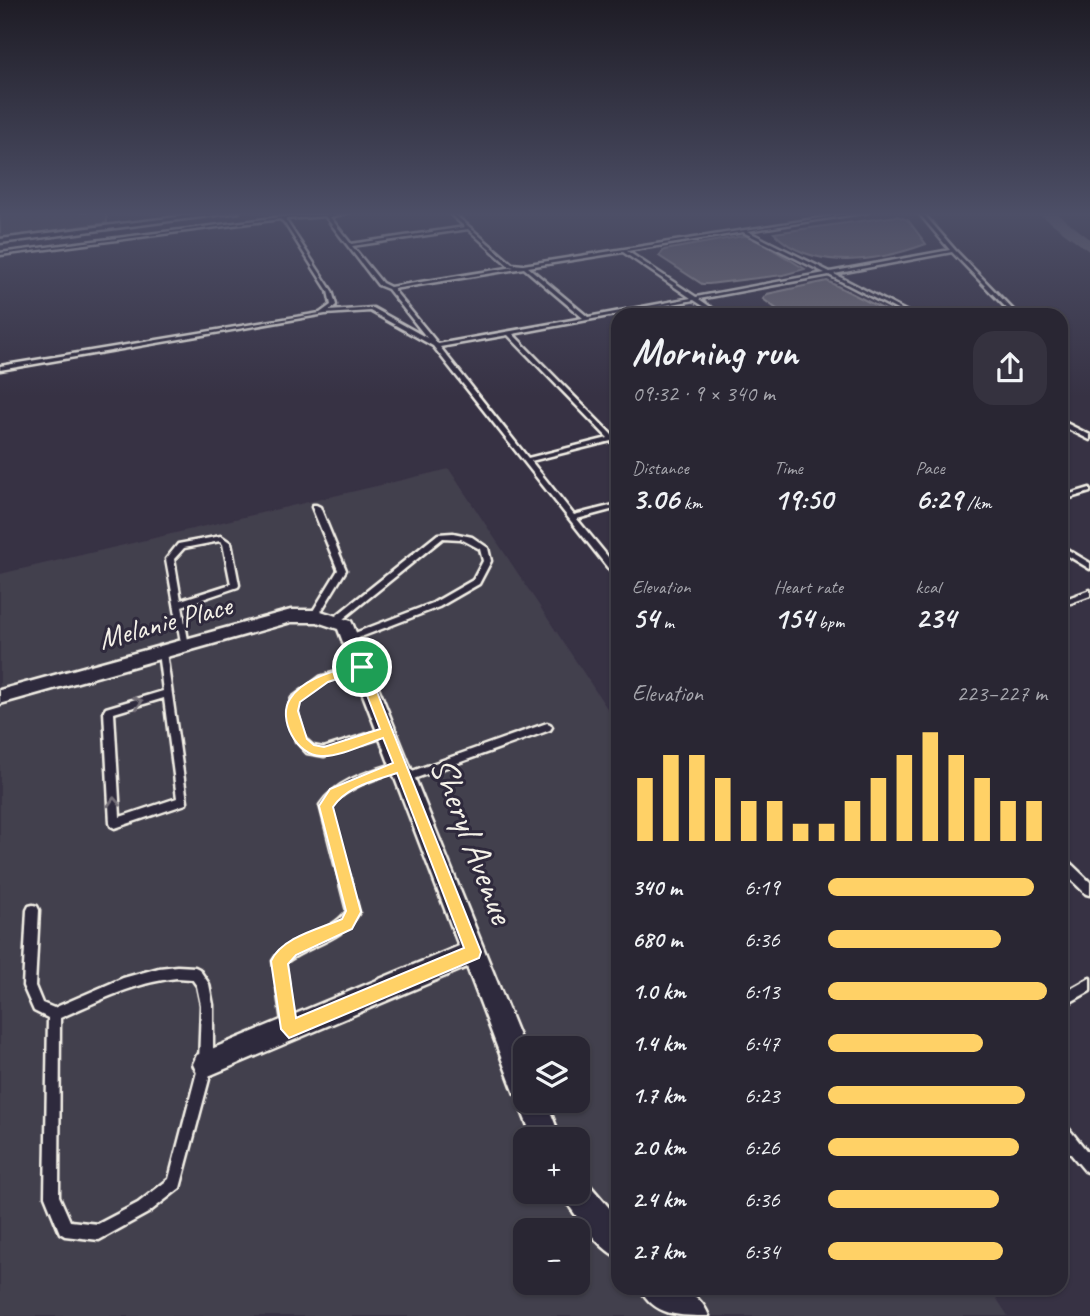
<!DOCTYPE html>
<html lang="en">
<head>
<meta charset="utf-8">
<style>
	body { margin:0; font-family:Caveat,sans-serif; background:#35323f; color:#f1f3f6; height:100vh; display:flex; flex-direction:column; font-size:26px; white-space:nowrap }
	* { box-sizing:border-box; margin:0 }
	p { font-size:23px; color:#a5a5ac }
	.icon { flex:none; width:38px; height:38px; fill:none; stroke:currentColor; stroke-width:2; stroke-linecap:round; stroke-linejoin:round }
	.map { position:relative; flex:1; overflow:hidden }
	.sheet { position:absolute; left:611px; top:308px; width:457px; height:987px; display:flex; flex-direction:column; background:#292633; border-radius:21px; box-shadow:0 2px 5px #0004,0 0 0 2px #45434e }
	.sheet>* { flex:none }
	.controls { position:absolute; left:513px; top:1036px; display:grid; gap:14px }
	.controls a { display:grid; place-items:center; width:77px; height:77px; border-radius:14px; background:#292633; box-shadow:0 2px 5px #0004,0 0 0 2px #45434e; font-size:35px }
	.pin { position:absolute; display:grid; place-items:center; width:60px; height:60px; color:#fff; margin:-30px; border:4px solid #fff; border-radius:50%; box-shadow:0 2px 7px #0007 }
	.round { display:grid; place-items:center; flex:none; width:74px; height:74px; border-radius:21px; background:#35323f }
	.overview { display:flex; align-items:center; justify-content:space-between; height:119px; padding:0 21px }
	h1 { font-size:38px; font-weight:800; line-height:52px }
	.metrics { display:grid; grid-template-columns:repeat(3,1fr); gap:10px; height:119px; padding:7px 21px }
	.metrics div { display:grid; align-content:center }
	.metrics b { font-size:30px; font-weight:800 }
	.metrics small { font-size:19px; font-weight:400 }
	.metrics p { font-size:19px }
	.chart { height:196px; padding:14px 21px }
	.chart p { display:flex; justify-content:space-between }
	.chart svg { width:100%; height:126px; margin-top:7px; stroke:#ffd166; stroke-width:6 }
	ul { padding:0 21px; list-style:none; font-size:23px }
	li { display:grid; grid-template-columns:112px 84px 1fr; align-items:center; height:52px }
	li i { height:18px; border-radius:9px; background:#ffd166 }
	.map>svg:first-child { display:block }
</style>
</head>
<body>
<div class="map">
<svg width="1090" height="1316" viewBox="0 0 1090 1316">
	<rect width="100%" height="100%" fill="#373244"/>
	<filter id="ink" filterUnits="userSpaceOnUse"><feTurbulence type="fractalNoise" baseFrequency=".0143" numOctaves="2"/><feDisplacementMap in="SourceGraphic" scale="14" xChannelSelector="R" yChannelSelector="G"/><feConvolveMatrix kernelMatrix="1 2 1 2 8 2 1 2 1" color-interpolation-filters="sRGB"/></filter>
	<g filter="url(#ink)">
		<!-- built -->
		<path fill="#433f4e" fill-rule="evenodd" d="M449 469 618 725V1288H990L1008 1316H0V574ZM525 1048H578V1101H525ZM525 1139H578V1192H525ZM525 1230H578V1283H525Z"/>
		<!-- green -->
		<path fill="#504b59" stroke="#a29ea0" stroke-width="2" d="M0 212H106L107 223 0 238Z"/>
		<!-- water -->
		<path fill="#726e77" stroke="#a6a2a4" stroke-width="2" d="M897 216 908 220 926 244C880 261 812 273 774 233Z
			M743 236 752 237 805 269 783 275 709 284H702L659 256 664 250Z
			M827 281 895 315H785L763 299 767 294Z"/>
		<g fill="none" stroke-linecap="round" stroke-linejoin="round">
			<!-- river -->
			<path fill="#726e77" fill-rule="evenodd" d="M1037 212H1055L1090 239V252Z"/>
			<defs>
				<path id="service" d="M343 212H350L330 217 351 244 465 227 448 212H452L512 264 523 265 859 212H868L747 231 830 272 950 250 918 212H922L955 250 1018 315H1013L952 252 834 274 913 315H907L829 275 699 299 722 315H717L694 300 513 334 614 437H618V446L611 441 531 461 574 515 618 504V508L577 519 618 569V577H615L433 346 370 311 325 314 0 370V366L320 313 331 305 328 291 284 222 280 219 0 255V253L281 217 329 214ZM325 216 378 285 388 289 427 338 373 308 329 311 336 305 332 291 285 219ZM468 229 509 266 514 267 390 287 382 283 352 246ZM743 232 825 273 696 297 627 251ZM623 252 691 298 588 317 528 267ZM524 268 583 318 438 344 393 289ZM508 335 608 438 528 458 440 347Z
					M1060 420 1090 435V440L1060 425Z
					M1090 488V492L1060 501V497Z
					M313 505H316L320 507 346 570 317 618 314 619 310 616 338 570 312 507Z
					M453 533 472 537 488 548 491 561 479 584 439 607 353 640H347L346 638 347 636 433 603 473 580 483 561 480 549 461 539 443 538 338 623H332L331 621 332 619 438 534Z
					M221 536 231 543 239 585 238 587 182 606 189 646 188 648H182L166 559 178 544ZM220 541 223 544 231 584 181 600 174 559 184 548Z
					M1060 545 1090 563V569L1060 551Z
					M1090 590V596L1060 607V601Z
					M162 649 166 652 187 801 186 804 115 828 111 826 110 823 104 711 106 708 163 691 158 652ZM164 698 177 798 120 817 114 713Z
					M362 664 365 665 366 667 365 669 326 681 299 702 297 711 305 739 313 746 324 748 387 728 390 729 392 732 390 735 324 756 307 753 296 741 287 711 292 698 320 677Z
					M547 723 550 724 552 727 550 730 405 782 401 781 400 778 401 775Z
					M400 762 404 763 405 766 404 769C377 778 350 785 330 806L359 912C344 941 309 944 285 963L295 1028 294 1033 289 1034 284 1033 283 1028 273 961C286 936 329 936 347 911L320 805C337 779 372 771 400 762Z
					M1060 856 1064 857 1090 882V895L1086 894 1060 869Z
					M33 905 37 906 39 910 35 986 42 1003 54 1008 123 978 159 968 177 966 195 967 199 969 209 984 213 1005V1064L180 1188 148 1213 99 1240 65 1236 60 1233 45 1196 48 1018 34 1011 23 986 27 910 29 906ZM177 978 192 979 197 986 201 1005 199 1064 169 1179 138 1203 98 1224 70 1221 59 1196 60 1018C99 1001 135 982 177 978Z
					M1090 978V991L1060 1008V995Z
					M1060 1122 1065 1124 1090 1155V1173L1085 1171 1060 1141Z"/>
				<path id="minor" d="M217 212H239L0 243V239Z
					M291 610H318L351 621 353 625 525 1051V1101H546L561 1139H533L518 1101 521 1096 515 1094 467 967 206 1077 197 1073 193 1064 197 1055 459 946 338 629 317 622H291L0 704V690Z
					M578 1178 587 1182 618 1218V1257C600 1250 570 1211 562 1192H578Z
					M640 1288C670 1288 696 1284 709 1316 679 1316 654 1316 640 1288Z"/>
			</defs>
			<!-- service casing -->
			<use href="#service" stroke="#f4f1e8" stroke-width="5"/>
			<!-- minor casing -->
			<use href="#minor" stroke="#f4f1e8" stroke-width="5"/>
			<!-- service -->
			<use href="#service" fill="#2f2a3d" fill-rule="evenodd"/>
			<!-- minor -->
			<use href="#minor" fill="#2f2a3d" fill-rule="evenodd"/>
		</g>
		<!-- one-way arrows -->
		<defs><path id="oneway-chevron" d="M-2-3.5L2.5 0L-2 3.5" fill="none" stroke-width="1.6" stroke-linecap="round" stroke-linejoin="round" transform="scale(1.75)"/></defs>
		<g stroke="#747079">
			<use href="#oneway-chevron" transform="translate(138 702) rotate(-17)"/>
			<use href="#oneway-chevron" transform="translate(114 802) rotate(-93)"/>
		</g>
	</g>
	<!-- sky -->
	<linearGradient id="sky" x2="0" y2="1"><stop stop-color="#1e1c25"/><stop offset="0.54" stop-color="#4d4f67"/><stop offset="1" stop-color="#4d4f67" stop-opacity="0"/></linearGradient>
	<rect width="1090" height="396" fill="url(#sky)"/>
	<!-- route -->
	<path fill="#ffd166" stroke="#fff" stroke-width="2" fill-rule="evenodd" d="M362 663 367 667 481 952 479 958 289 1038 281 1029 271 961C282 937 319 929 342 919L346 911 319 806 330 789 393 763 383 738C365 744 340 757 321 756 297 756 277 719 290 699 303 677 339 670 362 663ZM358 672 380 729 324 747 314 745 307 739 298 711 300 702 328 682ZM397 773 464 948 296 1018 288 964 296 955 352 929 361 912 333 807C347 786 374 781 397 773Z"/>
	<g text-anchor="middle" dominant-baseline="central" stroke-width="6" stroke-linejoin="round" paint-order="stroke">
		<!-- street labels -->
		<g font-size="30" fill="#f4f1e8" stroke="#2f2a3d">
			<text transform="translate(165 622) rotate(-15)">Melanie Place</text>
		</g>
		<!-- near-street labels -->
		<g font-size="37" fill="#f4f1e8" stroke="#2f2a3d">
			<text transform="translate(473 840) rotate(69)">Sheryl Avenue</text>
		</g>
	</g>
</svg>
<div class="controls">
<a><svg class="icon" aria-label="layers" viewBox="0 0 24 24"><path d="M12 4l9 5-9 5-9-5zM3 14l9 5 9-5"/></svg></a>
<a>+</a>
<a>−</a>
</div>
<div class="pin" style="left:362px;top:667px;background:#1e9e55"><svg class="icon" aria-label="arrive" viewBox="0 0 24 24"><path d="M6 21V4h12l-3 4 3 4H6"/></svg></div>
<section class="sheet">
<div class="overview"><div><h1>Morning run</h1><p>09:32 · 9 × 340 m</p></div><a class="round"><svg class="icon" aria-label="share" viewBox="0 0 24 24"><path d="M12 15V3M7 8l5-5 5 5M5 13v7h14v-7"/></svg></a></div>
<div class="metrics">
<div><p>Distance</p><b>3.06<small> km</small></b></div>
<div><p>Time</p><b>19:50</b></div>
<div><p>Pace</p><b>6:29<small> /km</small></b></div>
</div>
<div class="metrics">
<div><p>Elevation</p><b>54<small> m</small></b></div>
<div><p>Heart rate</p><b>154<small> bpm</small></b></div>
<div><p>kcal</p><b>234</b></div>
</div>
<div class="chart"><p><span>Elevation</span>223–227 m</p>
<svg viewBox="0 0 160 44" preserveAspectRatio="none"><path d="M5 44V22M15 44V14M25 44V14M35 44V22M45 44V30M55 44V30M65 44V38M75 44V38M85 44V30M95 44V22M105 44V14M115 44V6M125 44V14M135 44V22M145 44V30M155 44V30"/></svg>
</div>
<ul>
<li><b>340 m</b>6:19<i style="width:94%"></i></li>
<li><b>680 m</b>6:36<i style="width:79%"></i></li>
<li><b>1.0 km</b>6:13<i style="width:100%"></i></li>
<li><b>1.4 km</b>6:47<i style="width:71%"></i></li>
<li><b>1.7 km</b>6:23<i style="width:90%"></i></li>
<li><b>2.0 km</b>6:26<i style="width:87%"></i></li>
<li><b>2.4 km</b>6:36<i style="width:78%"></i></li>
<li><b>2.7 km</b>6:34<i style="width:80%"></i></li>
</ul>
</section>
</div>
</body>
</html>
